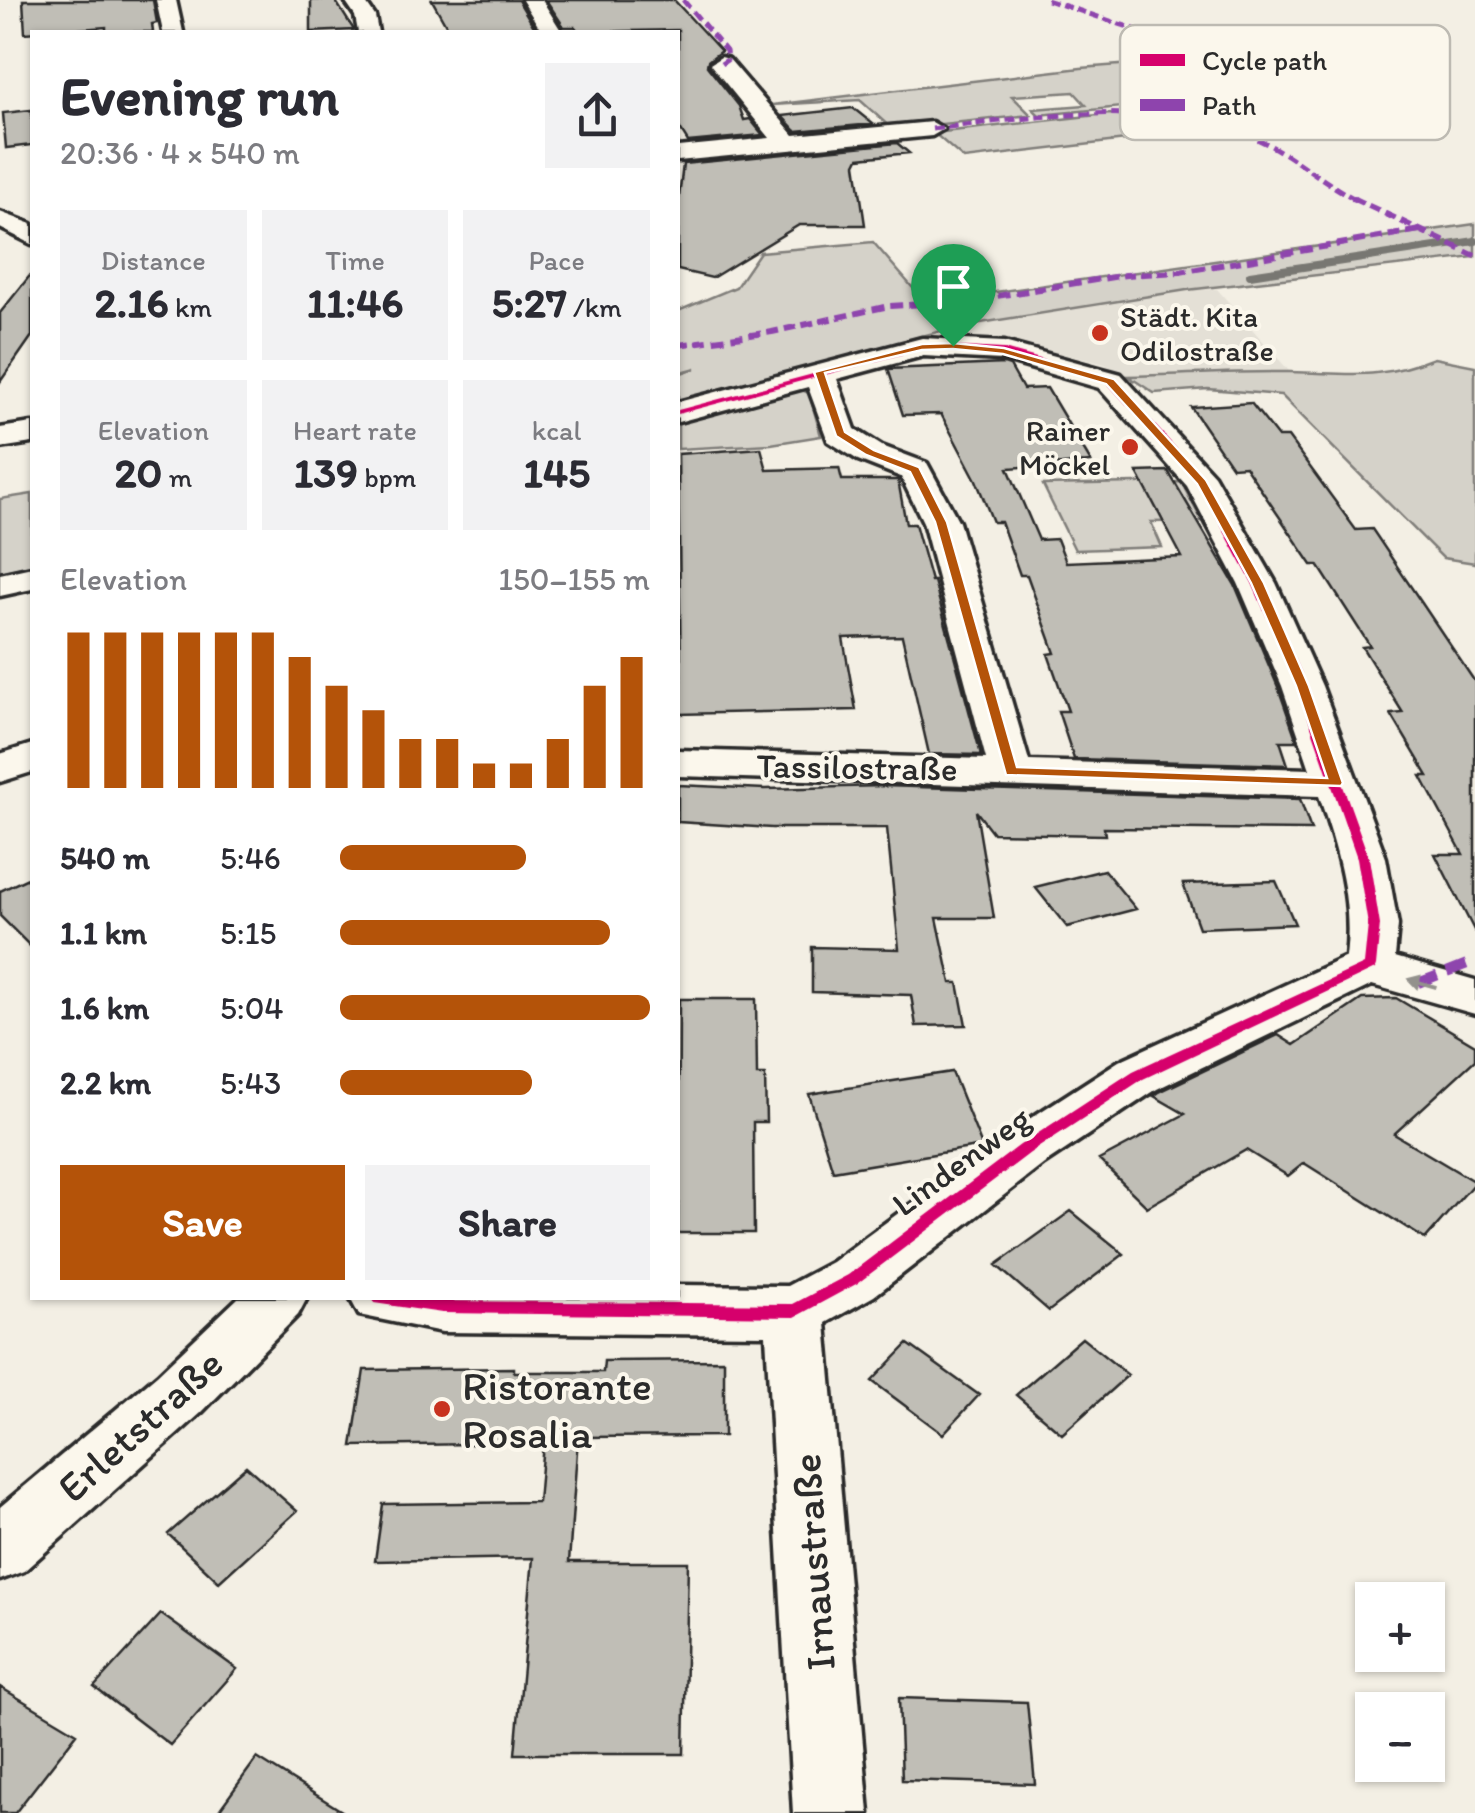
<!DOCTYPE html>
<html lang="en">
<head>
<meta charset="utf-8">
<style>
	body { margin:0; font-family:Itim,sans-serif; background:#f2f2f3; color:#2b2b33; height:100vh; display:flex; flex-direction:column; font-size:38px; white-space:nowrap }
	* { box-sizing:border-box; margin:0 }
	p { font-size:32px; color:#7c7c81 }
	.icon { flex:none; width:55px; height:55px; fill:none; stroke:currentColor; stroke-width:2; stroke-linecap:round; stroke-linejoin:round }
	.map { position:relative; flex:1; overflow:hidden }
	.side { position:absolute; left:30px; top:30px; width:650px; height:1270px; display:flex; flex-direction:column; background:#fff; border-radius:0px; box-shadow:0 2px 8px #0004 }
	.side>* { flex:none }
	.controls { position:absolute; left:1355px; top:1582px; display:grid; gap:20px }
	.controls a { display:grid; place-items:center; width:90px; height:90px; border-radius:0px; background:#fff; box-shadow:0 2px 8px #0004; font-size:50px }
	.pin { position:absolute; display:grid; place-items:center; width:85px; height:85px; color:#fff; margin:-102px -42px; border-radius:50% 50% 50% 0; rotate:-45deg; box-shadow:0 0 10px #0007 }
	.pin .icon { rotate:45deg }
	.round { display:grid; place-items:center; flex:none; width:105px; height:105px; border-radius:0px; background:#f2f2f3 }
	.summary { display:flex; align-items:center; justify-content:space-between; height:170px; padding:0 30px }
	h1 { font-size:55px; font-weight:700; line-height:75px }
	.metrics { display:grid; grid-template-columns:repeat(3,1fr); gap:15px; height:170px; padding:10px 30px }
	.metrics div { display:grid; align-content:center; border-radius:0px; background:#f2f2f3; text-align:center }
	.metrics b { font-size:42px; font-weight:700 }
	.metrics small { font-size:28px; font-weight:400 }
	.metrics p { font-size:28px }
	.chart { height:280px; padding:20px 30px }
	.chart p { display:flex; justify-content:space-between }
	.chart svg { width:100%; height:180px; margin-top:10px; stroke:#b45309; stroke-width:6 }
	.action { display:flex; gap:20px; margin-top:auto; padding:20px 30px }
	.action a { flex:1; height:115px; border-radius:0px; background:#b45309; color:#fff; font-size:40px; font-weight:700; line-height:115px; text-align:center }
	.action a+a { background:#f2f2f3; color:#2b2b33 }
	ul { padding:0 30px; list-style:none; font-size:32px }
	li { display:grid; grid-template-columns:160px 120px 1fr; align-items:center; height:75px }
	li i { height:25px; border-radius:12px; background:#b45309 }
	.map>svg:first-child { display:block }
</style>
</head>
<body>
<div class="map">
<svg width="1475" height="1813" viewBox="0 0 1475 1813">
	<rect width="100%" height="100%" fill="#f3efe4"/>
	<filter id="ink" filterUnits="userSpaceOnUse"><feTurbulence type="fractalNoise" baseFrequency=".01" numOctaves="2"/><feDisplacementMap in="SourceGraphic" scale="20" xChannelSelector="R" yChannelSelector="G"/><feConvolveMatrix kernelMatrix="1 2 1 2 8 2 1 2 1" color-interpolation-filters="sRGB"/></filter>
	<g filter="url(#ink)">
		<!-- built -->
		<path fill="#e4e0d6" d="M1217 289 1290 372 1128 376 1104 364 1012 342 934 339 956 327 1187 290Z"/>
		<!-- green -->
		<path fill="#d5d2c9" stroke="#807e7a" stroke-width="2.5" d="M1210 58 1350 85 1039 115 1033 109 1086 105 1074 92 1012 96 1031 115 892 129 860 100 772 105 1081 68Z
			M1107 114 1185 120 1219 129 964 159 934 133Z
			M1475 224V257L1187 290 956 327 678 401V374L696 368 678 373V311L736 287 760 252 873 242 925 302Z
			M1434 358 1475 366V563L1443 558 1281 395 1208 389 1154 393 1128 376C1182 375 1236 371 1290 372 1349 373 1377 381 1434 358Z
			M792 386 809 393 821 436 771 444 678 449V420Z
			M1181 482 1202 521 1151 522 1162 547 1075 550 1043 485Z
			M32 494V565L0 572V499Z"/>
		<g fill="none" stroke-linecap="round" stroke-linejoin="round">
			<!-- stream -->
			<path stroke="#787772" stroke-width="8" d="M1250 275 1475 241"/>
		</g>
		<!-- building -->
		<path fill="#c0beb6" stroke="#2b2b2b" stroke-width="2.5" d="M23 0H153L157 23 152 24 153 32H106V27L25 33Z
			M311 0H335L354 30 311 32Z
			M432 0H518L536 30 450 32Z
			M546 0H674L721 51 708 61 707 66 739 106 744 120 750 119 763 135 688 142 678 126V30L579 32 575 27H564Z
			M853 108 873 124 796 131 782 116Z
			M32 110V145L6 148 3 113Z
			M897 143 909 153 859 158 856 164 865 225H799L712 278 678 270V206L683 164Z
			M32 273V336L0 382V313Z
			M1004 364 1010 366 1023 389 1047 388 1091 462 1008 468 1039 540 1057 539 1066 562 1182 557 1137 472 1168 471 1235 585 1278 687 1297 741H1280L1288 765 1074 759 1058 711H1068L1048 654 1055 653 1027 575H1020L1001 522H993L976 480 941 414 903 415 888 369Z
			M1251 403 1278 437H1288L1356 530 1372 529 1475 682V932L1435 854H1463L1421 776H1428L1391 714 1403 713 1362 647 1370 646 1318 565H1312L1245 466 1232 467 1191 407Z
			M761 448 767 470 839 468 842 480H898L906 524H915L931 581H934L981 755 929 754 902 636 843 638 856 710 678 714V681H681L678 454Z
			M678 785 765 789 883 786 1300 799 1311 830 1104 828 1105 835 993 833 976 811 994 918H937L951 983H958L966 1025 916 1026 911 995 812 992V947L899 949 887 828H772L678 822Z
			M1104 870 1136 909 1067 927 1035 887Z
			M32 876V948L0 916V891Z
			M1276 881 1295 924 1199 928 1183 884Z
			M1396 998 1475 1045V1060L1394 1134 1475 1182 1425 1239 1304 1163 1288 1176 1246 1150 1147 1207 1099 1160 1185 1114 1154 1096 1159 1092 1278 1035 1294 1045 1362 999Z
			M679 999H756L757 1075H765L766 1122H753L754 1233H678Z
			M952 1072 982 1146 833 1171 809 1094Z
			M1071 1211 1124 1254 1049 1311 996 1265Z
			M1082 1338 1128 1375 1062 1434 1016 1395Z
			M908 1344 979 1395 943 1434 872 1381Z
			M724 1360V1436L578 1437 569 1562H688L684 1754H515L533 1558 375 1561 383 1504 538 1502 543 1443 352 1446 364 1370 514 1368V1372H603L604 1361Z
			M246 1466 297 1511 219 1582 168 1534Z
			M161 1614 237 1669 170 1745 94 1687Z
			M0 1687 77 1733 15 1813H0Z
			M899 1698 1027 1702 1035 1784 902 1780Z
			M257 1758 345 1813H217Z"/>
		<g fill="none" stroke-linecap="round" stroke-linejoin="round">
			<defs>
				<path id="minor" d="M156 0H176L183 32H163Z
					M344 0H364L375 16 378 32H358L355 16Z
					M522 0H542L562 32H542Z
					M721 57 729 59 794 135 932 122 944 129 932 136 678 161V147L770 138 710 64Z
					M0 212 32 224V244L0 228Z
					M922 338 1004 342 1121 374 1214 475 1276 583 1322 686 1386 858 1398 925 1395 957 1475 980V1014L1372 985 1157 1089 1044 1164 874 1296 826 1323 869 1813H793L766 1335 442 1332 359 1315 350 1298H678V1285L787 1286 832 1262 1006 1134 1119 1061 1346 957C1353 900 1337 849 1319 796L678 776V750L986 759 923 522 901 477 858 460 828 441 808 387 678 422V402ZM923 356 1002 360 1099 388 1187 486 1238 583 1282 686 1310 769 1029 761 959 522 927 463 882 446 855 429 837 379Z
					M32 423V443L0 448V428Z
					M32 567V589L0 596V574Z
					M32 744V772L0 782V754Z
					M238 1298H307L298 1315 201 1413 24 1571 0 1580V1507L157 1375Z"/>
			</defs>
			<!-- minor casing -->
			<use href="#minor" stroke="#2b2b2b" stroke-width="7"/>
			<!-- minor -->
			<use href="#minor" fill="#fbf7ec" fill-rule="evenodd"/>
			<!-- quiet-far2 -->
			<path stroke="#8e44ad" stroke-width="5" stroke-dasharray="10 5" stroke-linecap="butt" d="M683 0 726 51 727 60 721 64
				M1047 0 1231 61 1358 84 1357 91 1153 107
				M1161 106 1191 77 1231 61
				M932 129C1035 117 1145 99 1245 134 1284 148 1320 181 1357 200"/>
			<!-- quiet-far1 -->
			<path stroke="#8e44ad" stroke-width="6" stroke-dasharray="12 6" stroke-linecap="butt" d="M1352 198 1475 256
				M678 345 772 332 889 306 960 302 1126 275 1180 272 1420 230"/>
			<!-- quiet -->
			<path stroke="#8e44ad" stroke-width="10" stroke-dasharray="21 10" stroke-linecap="butt" d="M1418 983 1475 961"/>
			<defs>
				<path id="cycleway" d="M922 345 1004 349 1113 379 1205 480 1262 583 1307 686 1369 858 1380 925 1376 966 1375 969 1143 1079 1030 1153 858 1283 795 1317 442 1313 374 1303 372 1298H421L442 1301 793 1304 848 1275 1020 1145 1133 1071 1364 964 1368 925 1357 858 1297 686 1252 583 1198 483 1107 383 1004 353 922 349 678 414V410Z"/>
			</defs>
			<!-- cycleway casing -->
			<use href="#cycleway" stroke="#fbf7ec" stroke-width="7"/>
			<!-- cycleway -->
			<use href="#cycleway" fill="#d6006c" fill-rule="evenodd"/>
		</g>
		<!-- one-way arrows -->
		<defs><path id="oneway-solid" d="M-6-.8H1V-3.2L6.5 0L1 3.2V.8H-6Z" transform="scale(2.5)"/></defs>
		<use fill="#93918c" href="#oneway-solid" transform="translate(1422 983) rotate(-164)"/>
	</g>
	<!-- route -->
	<path fill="#b45309" stroke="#fff" stroke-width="2.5" fill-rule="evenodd" d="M953 343 1004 348 1114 379 1206 480 1264 583 1309 686 1343 783 1341 786 1006 775 935 522 910 472 866 455 836 436 814 372 922 344ZM953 349 1003 354 1106 384 1197 484 1251 583 1296 686 1327 778 1017 767 947 522 919 467 874 450 845 432 825 373 922 350Z"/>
	<!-- markers -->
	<g fill="#c8321e" stroke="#fbf7ec" stroke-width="4">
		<circle cx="1100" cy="333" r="10"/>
		<circle cx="1130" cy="447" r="10"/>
		<circle cx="442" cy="1409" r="10"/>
	</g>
	<g text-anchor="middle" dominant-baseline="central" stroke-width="8" stroke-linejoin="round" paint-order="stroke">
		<!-- far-poi labels -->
		<g font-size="30" fill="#2b2b2b" stroke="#fbf7ec" text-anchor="start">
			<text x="1120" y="316">Städt. Kita<tspan x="1120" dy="34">Odilostraße</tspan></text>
			<text x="1110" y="430" text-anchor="end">Rainer<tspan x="1110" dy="34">Möckel</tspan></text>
		</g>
		<!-- street labels -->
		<g font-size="35" fill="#2b2b2b" stroke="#fbf7ec">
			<text transform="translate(857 767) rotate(1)">Tassilostraße</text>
			<text transform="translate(961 1161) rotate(-36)">Lindenweg</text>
		</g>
		<!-- near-poi labels -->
		<g font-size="42" fill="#2b2b2b" stroke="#fbf7ec" text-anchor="start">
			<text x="462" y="1385">Ristorante<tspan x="462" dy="48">Rosalia</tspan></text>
		</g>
		<!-- near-street labels -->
		<g font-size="42" fill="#2b2b2b" stroke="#fbf7ec">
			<text transform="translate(140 1425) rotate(-42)">Erletstraße</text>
			<text transform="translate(813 1562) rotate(-94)">Irnaustraße</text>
		</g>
	</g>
	<!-- legend -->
	<rect x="1120" y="25" width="330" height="115" rx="15" fill="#fbf7ec" stroke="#bdbab2" stroke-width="2.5"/>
	<rect x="1140" y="54" width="45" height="12" fill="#d6006c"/>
	<rect x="1140" y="99" width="45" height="12" fill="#8e44ad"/>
	<g font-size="28" fill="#2b2b2b">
		<text x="1202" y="70">Cycle path</text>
		<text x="1202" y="115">Path</text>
	</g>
</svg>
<div class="controls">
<a>+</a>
<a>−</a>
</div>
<div class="pin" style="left:953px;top:346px;background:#1e9e55"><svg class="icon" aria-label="arrive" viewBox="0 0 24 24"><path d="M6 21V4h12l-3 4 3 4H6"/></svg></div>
<section class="side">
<div class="summary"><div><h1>Evening run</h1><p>20:36 · 4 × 540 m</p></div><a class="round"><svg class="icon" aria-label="share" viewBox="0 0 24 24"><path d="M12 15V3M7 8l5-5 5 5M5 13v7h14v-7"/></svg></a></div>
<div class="metrics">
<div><p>Distance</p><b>2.16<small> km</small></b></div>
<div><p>Time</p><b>11:46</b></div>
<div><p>Pace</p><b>5:27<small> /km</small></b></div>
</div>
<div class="metrics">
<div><p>Elevation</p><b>20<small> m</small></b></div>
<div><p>Heart rate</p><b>139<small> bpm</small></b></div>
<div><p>kcal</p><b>145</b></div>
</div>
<div class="chart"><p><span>Elevation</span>150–155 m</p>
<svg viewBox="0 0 160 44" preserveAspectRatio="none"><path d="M5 44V6M15 44V6M25 44V6M35 44V6M45 44V6M55 44V6M65 44V12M75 44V19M85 44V25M95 44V32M105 44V32M115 44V38M125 44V38M135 44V32M145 44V19M155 44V12"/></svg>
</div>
<ul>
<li><b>540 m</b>5:46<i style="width:60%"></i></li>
<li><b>1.1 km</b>5:15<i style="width:87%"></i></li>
<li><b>1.6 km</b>5:04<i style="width:100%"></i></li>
<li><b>2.2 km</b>5:43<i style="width:62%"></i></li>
</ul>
<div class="action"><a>Save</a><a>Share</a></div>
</section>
</div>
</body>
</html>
